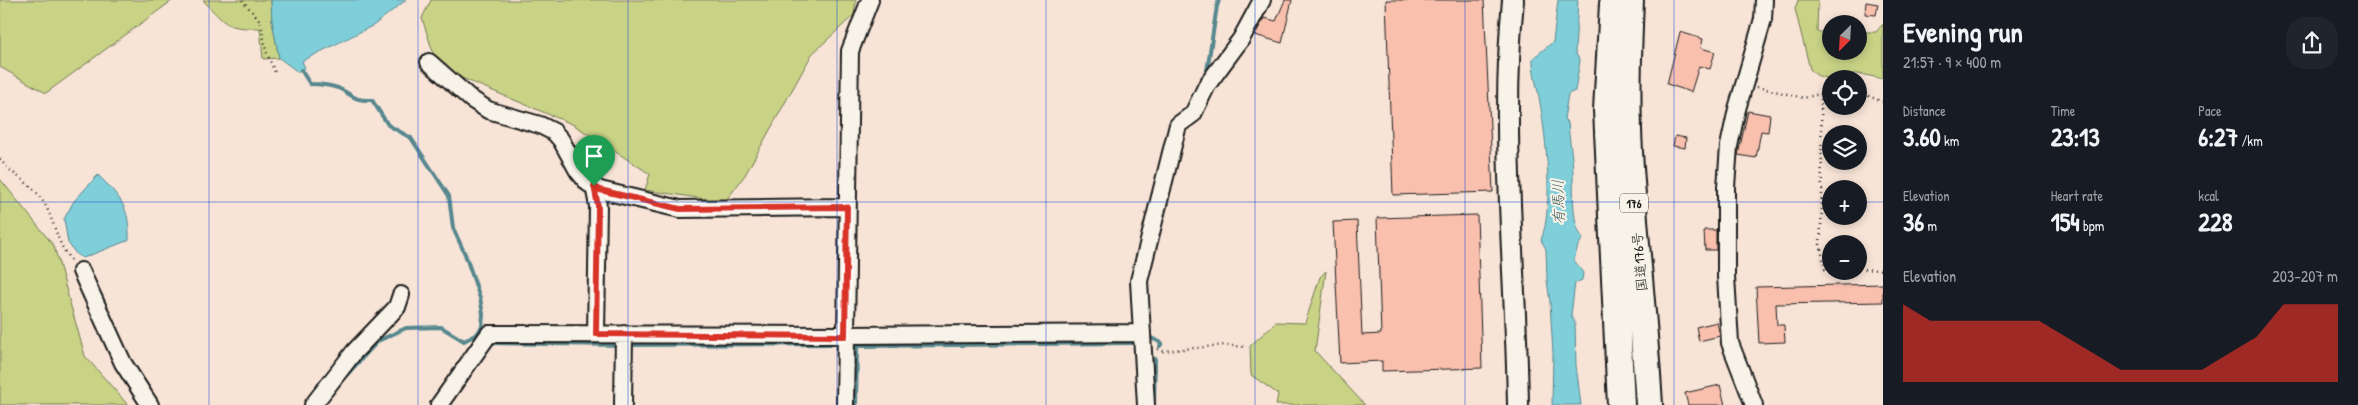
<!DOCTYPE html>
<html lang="en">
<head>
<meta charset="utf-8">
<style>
	body { margin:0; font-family:"Patrick Hand","Klee One",sans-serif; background:#20242c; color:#f1f3f6; height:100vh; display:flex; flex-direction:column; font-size:19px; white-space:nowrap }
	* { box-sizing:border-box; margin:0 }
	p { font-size:16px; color:#9ea1a6 }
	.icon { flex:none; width:28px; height:28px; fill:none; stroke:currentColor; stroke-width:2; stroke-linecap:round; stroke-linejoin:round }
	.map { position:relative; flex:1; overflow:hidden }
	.drawer { display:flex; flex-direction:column; background:#171b24; width:475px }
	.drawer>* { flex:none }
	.needle { width:32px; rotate:204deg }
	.buttons { position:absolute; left:1822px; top:15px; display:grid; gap:10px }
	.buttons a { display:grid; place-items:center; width:45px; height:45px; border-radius:50%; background:#171b24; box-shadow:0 2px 8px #0003; font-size:25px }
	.pin { position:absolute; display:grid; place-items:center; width:42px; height:42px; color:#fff; margin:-51px -21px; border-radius:50% 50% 50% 0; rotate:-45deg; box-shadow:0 0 5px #0007 }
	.pin .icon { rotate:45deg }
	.round { display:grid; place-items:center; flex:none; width:52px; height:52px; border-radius:20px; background:#20242c }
	.headline { display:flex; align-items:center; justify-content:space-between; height:85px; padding:0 20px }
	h1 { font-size:28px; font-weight:700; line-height:38px }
	.figures { display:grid; grid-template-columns:repeat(3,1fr); gap:8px; height:85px; padding:5px 20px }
	.figures div { display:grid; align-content:center }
	.figures b { font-size:25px; font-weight:700 }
	.figures small { font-size:14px; font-weight:400 }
	.figures p { font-size:14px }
	.chart { height:140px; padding:10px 20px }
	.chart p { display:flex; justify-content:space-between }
	.chart svg { width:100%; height:90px; margin-top:5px; fill:#d93025; opacity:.7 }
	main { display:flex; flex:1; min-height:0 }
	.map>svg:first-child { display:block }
</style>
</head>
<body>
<main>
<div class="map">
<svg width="1883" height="405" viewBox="0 0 1883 405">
	<rect width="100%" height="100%" fill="#f8e4d7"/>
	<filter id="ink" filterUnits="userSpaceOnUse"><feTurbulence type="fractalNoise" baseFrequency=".02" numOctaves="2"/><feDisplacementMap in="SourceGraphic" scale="10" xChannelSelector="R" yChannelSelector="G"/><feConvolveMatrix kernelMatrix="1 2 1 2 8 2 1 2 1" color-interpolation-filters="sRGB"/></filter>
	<g filter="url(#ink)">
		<!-- green -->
		<path fill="#c8d386" stroke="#727851" d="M0 0H173L46 93 0 67Z
			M203 0H271L272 21 279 58 263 59 260 28C226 29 225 24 203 0Z
			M431 0H856L854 15 812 54 745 175 725 202 645 190 650 174 574 125 438 68 422 18Z
			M1798 0H1818L1817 32H1831V51H1859V32H1876L1883 24V79C1874 77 1864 74 1855 74 1836 74 1823 85 1810 69L1795 9Z
			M0 179 54 246 85 356 128 405H0Z
			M1326 271 1315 351 1365 405H1276L1278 394 1251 375 1250 346 1276 322 1305 323 1320 277Z"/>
		<!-- water -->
		<path fill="#7fcfda" stroke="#57878e" d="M271 0H406L374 25 302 61 305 68 298 72 279 58 272 21Z
			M1558 0H1578L1575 52 1580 61 1575 91 1568 94 1564 119 1568 123C1569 140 1573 157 1573 174 1574 192 1571 225 1583 238L1578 246 1574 260 1583 273 1582 280 1575 283 1571 315 1575 323 1576 365 1581 405H1552L1553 354 1550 302 1547 280 1546 249 1541 240C1554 208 1546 137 1540 103 1538 88 1532 72 1533 58L1553 42Z
			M98 175C120 197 130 207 129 240L83 258 77 255 68 243 64 219 74 201Z"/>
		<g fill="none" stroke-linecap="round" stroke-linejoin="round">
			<!-- stream -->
			<path stroke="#57878e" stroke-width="4" d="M301 70 310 84C319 84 329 85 338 88 354 95 352 101 372 100L388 125 411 138 449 196 453 228 465 254 480 298 483 314 482 327 477 334
				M1207 71 1217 6 1219 0
				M1148 332 1151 338 1162 343 1160 346
				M488 341 491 343 620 345
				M627 345 843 344
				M343 379 378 341 406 328 441 327 464 341 477 334 482 337
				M856 405 857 346 1133 343 1138 340
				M1154 405 1155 359"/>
		</g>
		<!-- building -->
		<path fill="#f9c0ae" stroke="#1c1c1c" d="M1285 0H1292L1282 43 1255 35 1264 18 1276 21Z
			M1386 0H1484L1493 192 1393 195Z
			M1866 2 1878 4 1876 15 1865 14Z
			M1680 32 1703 39 1701 48 1715 52 1710 69 1699 66 1691 92 1667 84Z
			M1748 111 1770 115 1768 132 1761 131 1756 158 1738 155Z
			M1675 136 1686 138 1685 148 1673 146Z
			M1477 215 1482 368 1382 371V361L1340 363 1333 222 1357 221 1362 335 1381 334 1377 218Z
			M1704 230H1716V250H1705Z
			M1883 284V302L1776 304 1777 325H1784L1785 342 1759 343 1756 287Z
			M1717 322 1720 336 1699 341 1696 327Z
			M1720 385 1725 405H1688L1685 393Z"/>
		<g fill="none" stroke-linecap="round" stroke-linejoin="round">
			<defs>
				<path id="minor" d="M429 62 471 99 488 110 540 125 554 132 561 140 578 171 588 183 600 190 680 209 847 207
					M594 186 598 206 596 334
					M81 271 123 363 150 405
					M313 405 354 352 397 307 401 295
					M439 405 489 334 845 335 1141 333
					M623 405 624 334
					M845 405 850 51 870 0
					M1146 405 1139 281 1178 125 1193 114 1207 85 1241 39 1262 0
					M1754 405 1730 343 1726 276V187L1729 146 1737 109 1763 19 1764 0"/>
				<path id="tertiary" d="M1513 0C1500 134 1516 270 1518 405"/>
				<path id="trunk" d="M1630 0C1628 51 1626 101 1629 152 1634 236 1644 320 1649 405
					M1613 4 1607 110 1621 405"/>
			</defs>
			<!-- minor casing -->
			<use href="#minor" stroke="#1c1c1c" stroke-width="20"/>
			<!-- tertiary casing -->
			<use href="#tertiary" stroke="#1c1c1c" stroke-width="24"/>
			<!-- trunk casing -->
			<use href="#trunk" stroke="#1c1c1c" stroke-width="30"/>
			<!-- path -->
			<path stroke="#1c1c1c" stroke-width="2.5" stroke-dasharray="1 4" stroke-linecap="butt" d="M242 0 261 22 266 51 276 75
				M1757 87 1804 98 1831 91
				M1859 92 1883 102
				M1821 94 1822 207 1820 244 1825 269H1831
				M0 159C11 175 30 182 40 197 55 217 55 242 71 260
				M1859 269 1883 270
				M1158 349 1163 351 1226 345 1245 347"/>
			<!-- minor -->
			<use href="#minor" stroke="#f7f3e8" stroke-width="16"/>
			<!-- tertiary -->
			<use href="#tertiary" stroke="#f7f3e8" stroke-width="20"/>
			<!-- trunk -->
			<use href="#trunk" stroke="#f7f3e8" stroke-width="26"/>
		</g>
	</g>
	<g fill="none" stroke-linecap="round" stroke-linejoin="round" filter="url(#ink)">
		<defs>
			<path id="route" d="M594 186 600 190 680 209 847 207 845 336 596 334 598 206Z"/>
		</defs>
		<!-- route casing -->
		<use href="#route" stroke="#fff" stroke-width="10"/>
		<!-- route -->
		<use href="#route" stroke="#d93025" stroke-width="6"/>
	</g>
	<!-- grid -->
	<path fill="none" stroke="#1d4ed8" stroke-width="1" stroke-opacity="0.55" d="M209 0V405M418 0V405M628 0V405M837 0V405M1046 0V405M1255 0V405M1465 0V405M1674 0V405M0 202H1831M1859 202H1883"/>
	<g text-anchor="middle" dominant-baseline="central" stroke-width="4" stroke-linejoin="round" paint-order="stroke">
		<!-- shield labels -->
		<rect fill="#f7f3e8" stroke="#5e5c59" stroke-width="1" x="1620" y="193.5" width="28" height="19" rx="4"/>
		<g font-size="12" font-weight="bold" fill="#1c1c1c">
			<text x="1634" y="203">176</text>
		</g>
		<!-- street labels -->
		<g font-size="14" fill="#1c1c1c" stroke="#f7f3e8">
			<text transform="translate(1639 262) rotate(-95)">国道176号</text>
		</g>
		<!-- water labels -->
		<g font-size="15" font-style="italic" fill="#3f5b5e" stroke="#f7f3e8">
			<text transform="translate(1558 202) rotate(-92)">有馬川</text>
		</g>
	</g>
</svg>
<div class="buttons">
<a><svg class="needle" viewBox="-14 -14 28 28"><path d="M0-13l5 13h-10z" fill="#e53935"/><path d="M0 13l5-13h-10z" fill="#9ea1a6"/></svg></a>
<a><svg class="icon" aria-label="locate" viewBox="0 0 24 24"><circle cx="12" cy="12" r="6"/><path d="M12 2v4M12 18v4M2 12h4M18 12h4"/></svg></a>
<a><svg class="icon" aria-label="layers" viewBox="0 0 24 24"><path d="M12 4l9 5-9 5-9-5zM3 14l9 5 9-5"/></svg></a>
<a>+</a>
<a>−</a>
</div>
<div class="pin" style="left:594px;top:186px;background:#1e9e55"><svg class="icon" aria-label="arrive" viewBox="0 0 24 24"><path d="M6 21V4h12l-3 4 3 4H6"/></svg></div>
</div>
<section class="drawer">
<div class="headline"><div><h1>Evening run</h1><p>21:57 · 9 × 400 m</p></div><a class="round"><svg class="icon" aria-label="share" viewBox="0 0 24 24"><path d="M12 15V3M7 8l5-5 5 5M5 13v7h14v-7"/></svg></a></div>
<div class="figures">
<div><p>Distance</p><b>3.60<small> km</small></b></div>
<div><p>Time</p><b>23:13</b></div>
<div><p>Pace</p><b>6:27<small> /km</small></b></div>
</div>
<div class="figures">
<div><p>Elevation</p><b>36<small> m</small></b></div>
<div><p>Heart rate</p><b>154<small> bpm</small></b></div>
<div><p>kcal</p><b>228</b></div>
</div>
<div class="chart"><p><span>Elevation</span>203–207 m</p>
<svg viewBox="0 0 160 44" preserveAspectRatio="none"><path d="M0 44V6L10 14L20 14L30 14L40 14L50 14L60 22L70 30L80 38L90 38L100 38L110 38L120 30L130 22L140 6L150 6L160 6V44z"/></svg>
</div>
</section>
</main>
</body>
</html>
